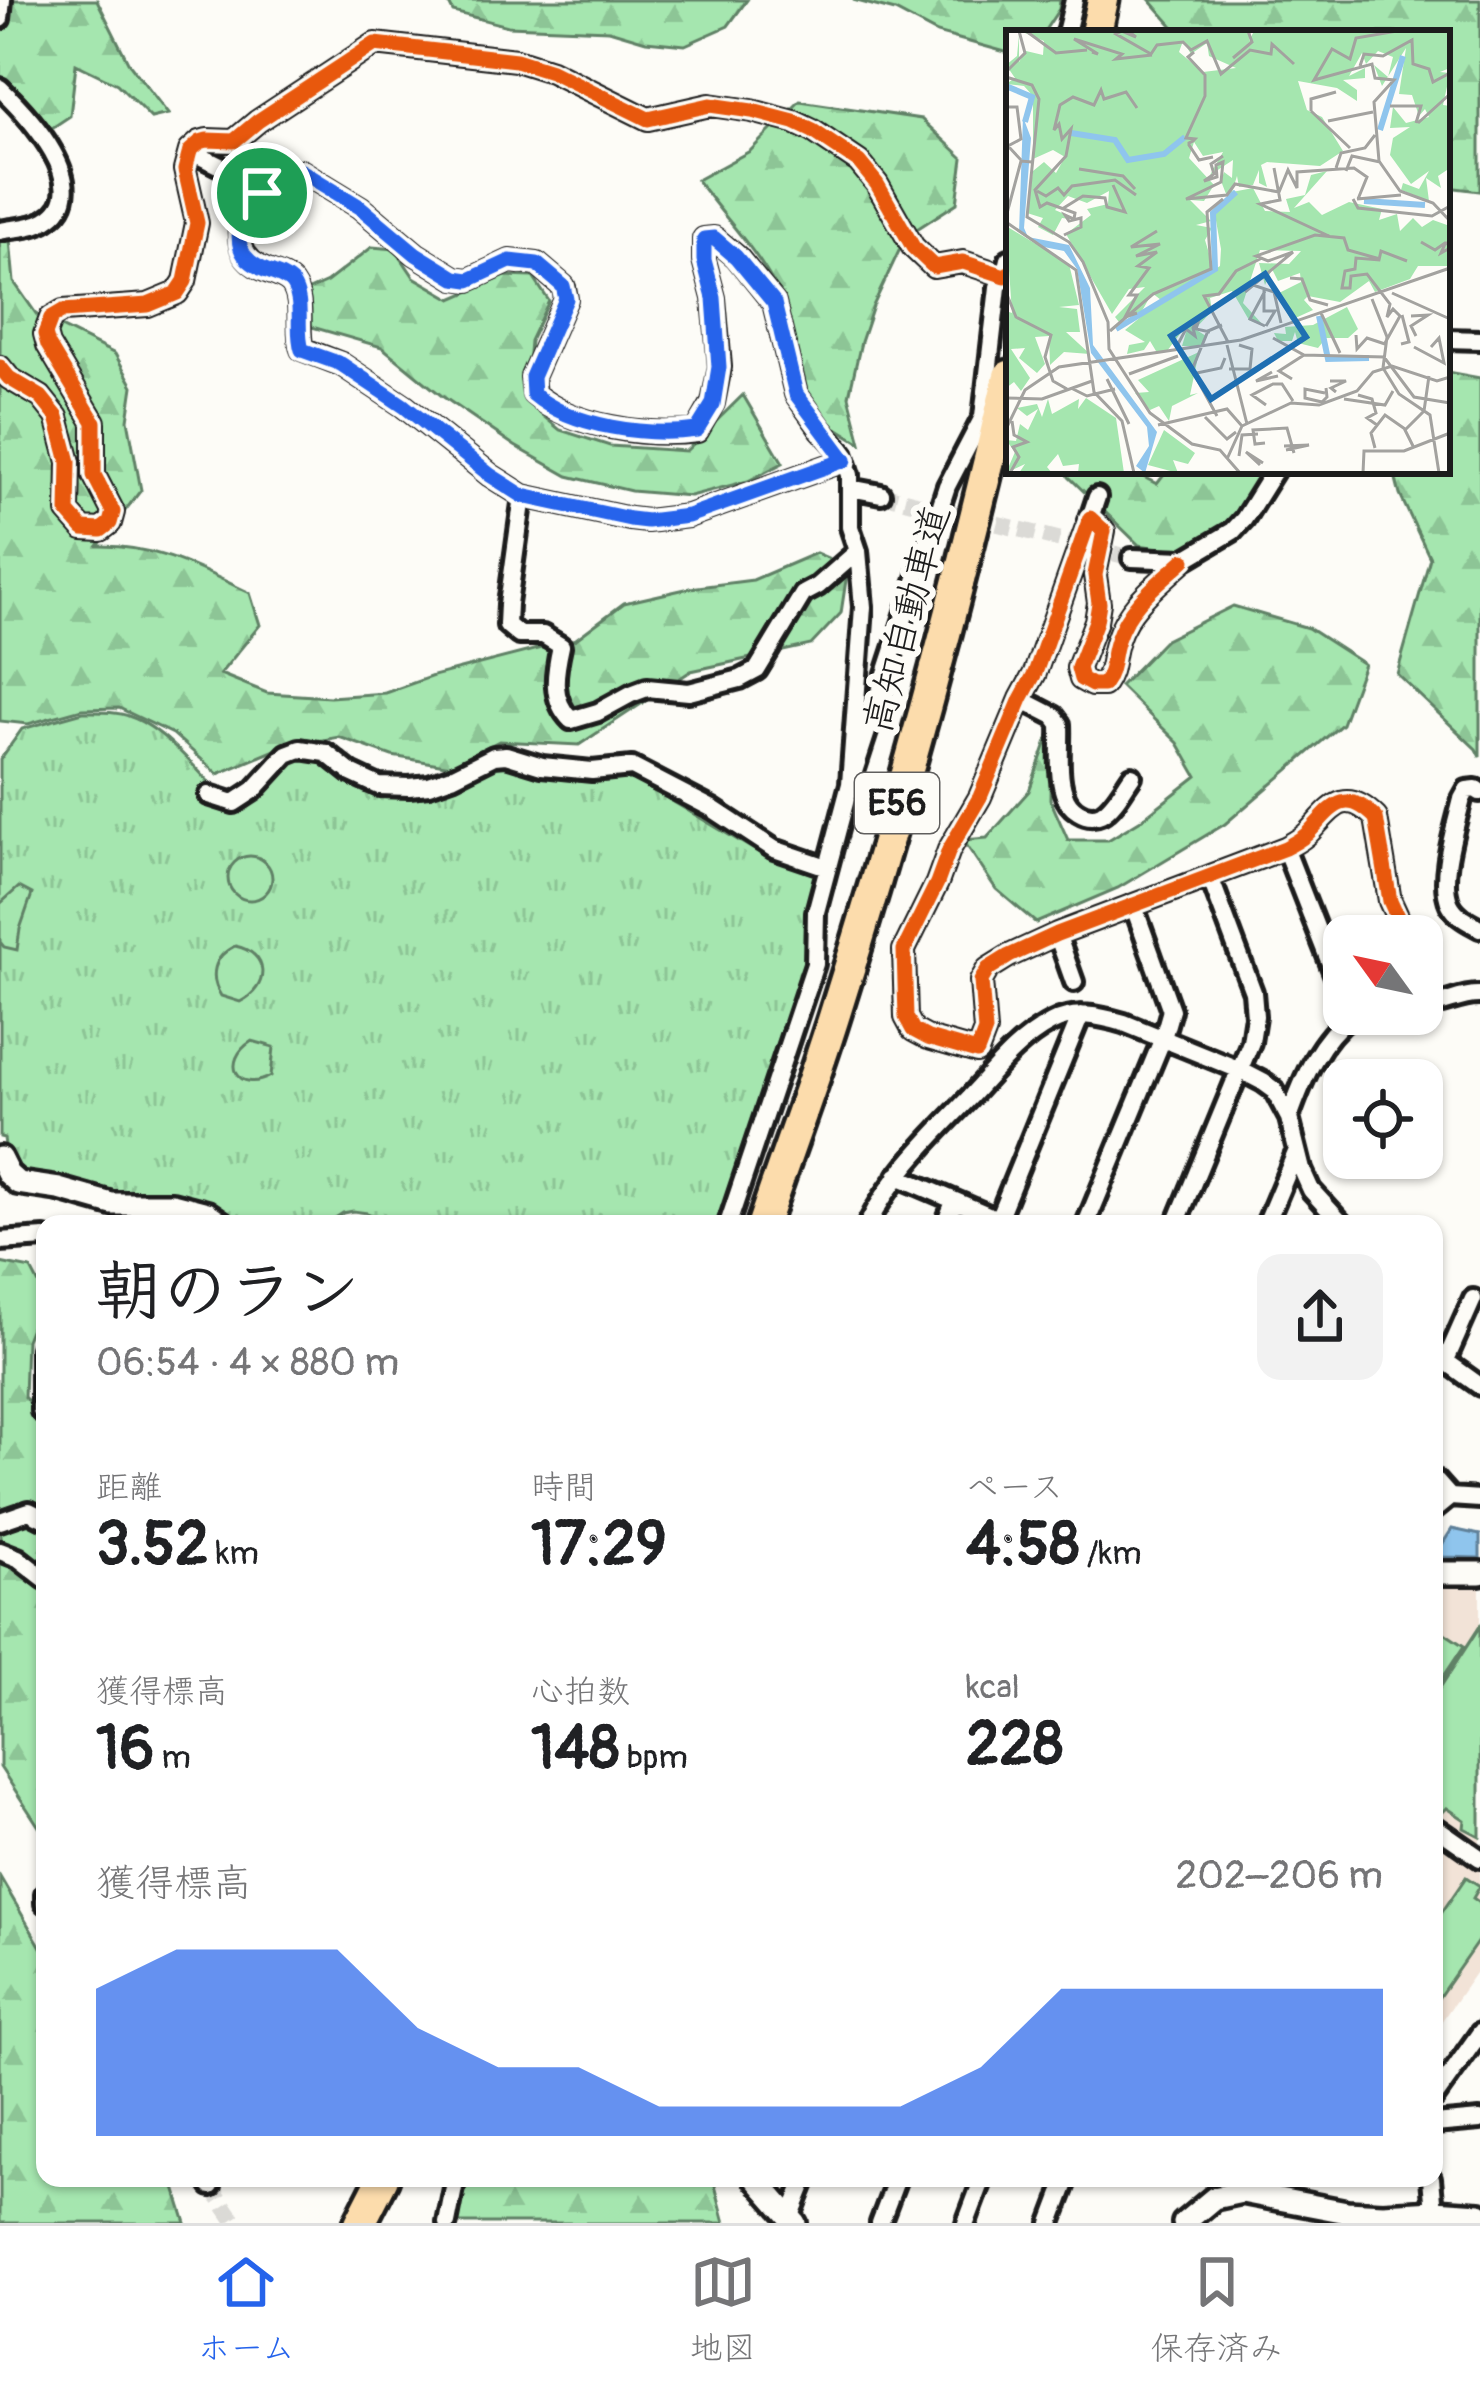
<!DOCTYPE html>
<html lang="ja">
<head>
<meta charset="utf-8">
<style>
	body { margin:0; font-family:Pangolin,"Klee One",sans-serif; background:#f2f2f2; color:#202124; height:100vh; display:flex; flex-direction:column; font-size:45px; white-space:nowrap }
	* { box-sizing:border-box; margin:0 }
	p { font-size:39px; color:#757577 }
	.icon { flex:none; width:66px; height:66px; fill:none; stroke:currentColor; stroke-width:2; stroke-linecap:round; stroke-linejoin:round }
	.map { position:relative; flex:1; overflow:hidden }
	.details { position:absolute; left:36px; top:1215px; width:1407px; height:972px; display:flex; flex-direction:column; background:#fff; border-radius:24px; box-shadow:0 3px 9px #0004 }
	.details>* { flex:none }
	.needle { width:78px; rotate:303deg }
	.tools { position:absolute; left:1323px; top:915px; display:grid; gap:24px }
	.tools a { display:grid; place-items:center; width:120px; height:120px; border-radius:24px; background:#fff; box-shadow:0 3px 9px #0004; font-size:60px }
	.pin { position:absolute; display:grid; place-items:center; width:102px; height:102px; color:#fff; margin:-51px; border:6px solid #fff; border-radius:50%; box-shadow:0 3px 12px #0007 }
	.round { display:grid; place-items:center; flex:none; width:126px; height:126px; border-radius:24px; background:#f2f2f2 }
	.headline { display:flex; align-items:center; justify-content:space-between; height:204px; padding:0 60px }
	h1 { font-size:66px; font-weight:700; line-height:90px }
	.stats { display:grid; grid-template-columns:repeat(3,1fr); gap:18px; height:204px; padding:12px 60px }
	.stats div { display:grid; align-content:center }
	.stats b { font-size:60px; font-weight:700 }
	.stats small { font-size:33px; font-weight:400 }
	.stats p { font-size:33px }
	.chart { height:336px; padding:24px 60px }
	.chart p { display:flex; justify-content:space-between }
	.chart svg { width:100%; height:216px; margin-top:12px; fill:#2563eb; opacity:.7 }
	.menu { display:flex; justify-content:space-around; align-items:center; height:168px; border-top:3px solid #e0e0e0; background:#fff; font-size:33px; color:#757577 }
	.menu a { display:grid; justify-items:center; gap:6px }
	.menu .selected { color:#2563eb }
	.map>svg:first-child { display:block }
</style>
</head>
<body>
<div class="map">
<svg width="1480" height="2223" viewBox="0 0 1480 2223">
	<defs>
		<pattern id="grass-tufts" width="24" height="20" patternUnits="userSpaceOnUse" patternTransform="scale(3)"><rect width="24" height="20" fill="#a5e6af"/><path d="M3 7l-1-3M5 7V3M7 7l1-3M15 17l-1-3M17 17v-4M19 17l1-3" fill="none" stroke="#8dc596"/></pattern>
		<pattern id="forest-firs" width="22" height="20" patternUnits="userSpaceOnUse" patternTransform="scale(3)"><rect width="22" height="20" fill="#a5e6af"/><path d="M5 1l3.5 6h-7zM16 11l3.5 6h-7z" fill="#8dc596"/></pattern>
	</defs>
	<rect width="100%" height="100%" fill="#fdfcf7"/>
	<filter id="ink" filterUnits="userSpaceOnUse"><feTurbulence type="fractalNoise" baseFrequency=".00833" numOctaves="2"/><feDisplacementMap in="SourceGraphic" scale="24" xChannelSelector="R" yChannelSelector="G"/><feConvolveMatrix kernelMatrix="1 2 1 2 8 2 1 2 1" color-interpolation-filters="sRGB"/></filter>
	<g filter="url(#ink)">
		<!-- built -->
		<path fill="#f2e3d7" d="M1434 1581 1480 1582V1845L1434 1809Z
			M1434 1836 1480 1869V1966L1434 2032Z"/>
		<!-- grass -->
		<path fill="url(#grass-tufts)" stroke="#608166" stroke-width="3" d="M83 712C98 712 117 711 131 717 168 730 205 780 233 808L250 806C270 784 285 756 318 759L404 795 441 790 494 766 506 764 595 781 598 776 628 775 766 857 816 875C817 936 801 1002 775 1057L722 1224H393L367 1213 353 1211 343 1213 326 1224H244L217 1204 164 1192 124 1196 22 1174 6 1153 4 1138 0 1137V760L22 729Z"/>
		<!-- forest -->
		<path fill="url(#forest-firs)" stroke="#608166" stroke-width="3" d="M0 0H97L128 62 168 114 151 118 117 84 76 64 70 116 46 132 0 95Z
			M447 0H747L728 26 685 45 646 41 609 30 508 26 453 12Z
			M853 0H1060L1059 9 1043 33H1009V53L937 33 895 11Z
			M1150 0H1480V191L1447 187V33H1179Z
			M800 101 921 119 963 158 957 203 906 236 873 306 861 342 849 396 861 443 811 412C802 377 791 316 775 286 754 247 723 216 697 180L750 151Z
			M0 219 9 229 14 282 37 315 115 354 133 386 128 420 141 490 98 546C157 545 198 568 250 593L260 625 220 674 267 693 330 697 385 693 433 676 576 639 624 603 690 588 753 580 816 553 848 567 841 613 811 645 691 671 579 745 499 741 451 766 392 756 339 737 280 748 218 774 173 734 119 708 82 709 28 724 0 721Z
			M372 247 395 249 414 277 452 299 505 276 533 277 549 301 530 341 525 401 560 430 610 446 686 451 743 395 783 463 748 481 690 496 631 491 568 476 515 446 442 396 382 347 312 327 291 298 327 282Z
			M1447 372 1480 378V757L1476 749 1397 674 1430 558 1400 495 1394 471H1447Z
			M1067 471H1132L1157 484 1167 471H1268L1243 510 1219 531 1178 551 1139 545 1069 477Z
			M1233 606 1308 628 1364 664 1342 724 1225 824 1118 888 1036 923 996 889 963 840 987 838 1029 791 1051 730 1050 799 1068 840H1108L1141 820 1197 776 1178 743 1120 686 1165 640Z
			M0 1263 31 1269 44 1294 26 1340 24 1397 45 1418V1836L0 1767Z
			M0 1877 45 1954V2178H172L186 2223H0Z
			M453 2178H713L725 2223H453Z"/>
		<!-- garden -->
		<path fill="#a5e6af" stroke="#608166" stroke-width="3" d="M228 878a22 22 0 1 1 44 0a22 22 0 1 1-44 0Z
			M19 887 32 894 20 929 17 950 4 947 0 942V904Z
			M235 946C270 953 270 987 240 1002L221 996C209 977 213 956 235 946Z
			M252 1041 274 1047 271 1076C237 1095 220 1061 252 1041Z
			M1434 1626 1464 1646 1434 1691Z
			M1480 1626V1836L1464 1828 1465 1820 1447 1808 1442 1813 1434 1805V1697Z
			M1466 1877 1480 1886 1473 1898 1480 1903V1938L1434 2004V1924Z"/>
		<!-- water -->
		<path fill="#8fc5ed" stroke="#618199" stroke-width="3" d="M1452 1529 1480 1535V1558L1443 1557 1438 1551Z"/>
		<g fill="none" stroke-linecap="round" stroke-linejoin="round">
			<!-- minor-tunnel -->
			<path stroke="#dbdad6" stroke-width="16" stroke-dasharray="16 8" stroke-linecap="butt" d="M881 494 1132 558
				M211 2186 236 2223"/>
			<defs>
				<path id="minor" d="M0 19 2 0
					M1066 33 1074 0
					M0 88C25 112 99 189 46 220 33 228 15 228 0 231
					M190 151 226 169 301 171 360 207 416 254 455 278 469 280 510 261 537 264 564 287 566 299 532 377 534 394C572 427 648 437 697 431L713 403 720 367 714 298 704 260V239L714 238 737 257 774 303 796 394 821 429 843 453 850 475V527L858 551 863 607 850 784
					M300 171 263 192 242 209C238 238 236 258 267 271 275 274 286 277 292 284 305 302 296 329 302 349L341 364 404 406 490 475 523 496 630 519 647 521 688 516 845 460
					M1447 339 1480 340
					M0 367 9 378 41 397 57 417 69 462 68 512 83 529 101 530 110 523 113 512 94 475V422L48 345 45 334 51 318 63 311 148 305 177 293 185 281 197 223 185 170 190 151 200 142 207 140 234 141 258 121 375 44 516 60 551 71 648 119 710 105 752 111 794 122 813 131 859 162 877 184 913 247 934 267 963 262 1005 276
					M850 488 881 494
					M523 496 508 604 507 625 519 635H543L561 646C555 673 550 699 571 720L598 712 631 694 647 688 689 692 740 679 757 670 803 594 818 586 858 551
					M1090 518 1097 497
					M1132 558 1184 560 1233 531 1244 519 1274 471
					M1184 560C1158 584 1128 605 1117 640 1111 657 1114 670 1103 685H1092L1081 679 1078 668 1096 621 1099 603 1095 575 1104 531 1090 518 1035 673 1021 699 980 797 949 850 937 883 904 950 906 1017 913 1030 928 1038 977 1052 985 1031 981 981 988 969 1009 956 1057 934 1285 848C1294 843 1303 839 1310 831 1332 808 1344 786 1376 818L1390 901 1406 936
					M1021 699 1054 716 1060 724C1061 745 1057 773 1064 793 1068 808 1086 821 1101 814 1114 807 1124 787 1132 776
					M1480 792 1476 789 1467 790 1462 799C1456 825 1438 879 1450 904 1456 916 1468 922 1480 928
					M209 795 234 803 254 790 287 754 300 749 326 753 351 773 379 786 409 787 429 785 452 777 494 756 506 755 542 766 592 771 632 767 713 809 774 849 827 867
					M1285 848 1344 999
					M1057 934 1074 982
					M1422 970 1432 1006
					M1422 1006C1443 1007 1459 994 1480 995
					M1289 1118C1303 1078 1319 1040 1353 1014
					M897 1176 1007 1223
					M728 1224 815 964 816 912 850 784 947 486 983 417 998 287 1005 276 1009 259
					M868 1224C892 1175 931 1138 968 1099 993 1072 1018 1040 1051 1023 1075 1010 1100 1016 1124 1023L1240 1070 1263 1082 1274 1090 1289 1118 1302 1170 1311 1190 1342 1224
					M945 1224 954 1202
					M996 1224 1081 1015
					M1086 1224 1163 1038 1171 1010 1134 907
					M1176 1224 1251 1042 1255 1016 1253 992 1210 877
					M1266 1224 1297 1150
					M0 1241 45 1238
					M45 1339 41 1349V1411L45 1410
					M1434 1353 1480 1386
					M1446 1360 1473 1299
					M1434 1479 1450 1497
					M1434 1510 1450 1497 1480 1499
					M0 1521 29 1511 45 1519
					M0 1551 18 1558 45 1579
					M1434 1826 1480 1858
					M45 1894V1903
					M1434 2098 1480 2033
					M1434 2124 1480 2120
					M210 2178 211 2186
					M1431 2178 1434 2211
					M790 2218 806 2178
					M447 2223 456 2178
					M880 2223 897 2178
					M966 2223 983 2178
					M1051 2223 1068 2178"/>
				<path id="tertiary" d="M0 1158 8 1174 18 1183 59 1189 112 1204H172L207 1213 223 1224
					M1434 1573H1480
					M756 2178 795 2223
					M1184 2223 1214 2198 1242 2192 1347 2212 1383 2214 1434 2211 1480 2214"/>
				<path id="motorway" d="M1096 33 1103 0
					M763 1224C786 1155 812 1087 834 1017 901 806 959 591 1009 376
					M360 2223 383 2178"/>
			</defs>
			<!-- minor casing -->
			<use href="#minor" stroke="#1c1c1c" stroke-width="26"/>
			<!-- tertiary casing -->
			<use href="#tertiary" stroke="#1c1c1c" stroke-width="30"/>
			<!-- motorway casing -->
			<use href="#motorway" stroke="#1c1c1c" stroke-width="39"/>
			<!-- minor -->
			<use href="#minor" stroke="#fdfcf7" stroke-width="16"/>
			<!-- tertiary -->
			<use href="#tertiary" stroke="#fdfcf7" stroke-width="21"/>
			<!-- motorway -->
			<use href="#motorway" stroke="#fcdcac" stroke-width="30"/>
			<defs>
				<path id="cycleway" d="M0 367 9 378 41 397 57 417 69 462 68 512 83 529 101 530 110 523 113 512 94 475V422L48 345 45 334 51 318 63 311 148 305 177 293 185 281 197 223 185 170 190 151 200 142 207 140 234 141 258 121 375 44 516 60 551 71 648 119 710 105 752 111 794 122 813 131 859 162 877 184 913 247 934 267 963 262 1005 276 1009 273
					M1184 560C1158 584 1128 605 1117 640 1111 657 1114 670 1103 685H1092L1081 679 1078 668 1096 621 1099 603 1095 575 1104 531 1090 518 1035 673 1021 699 980 797 949 850 937 883 904 950 906 1017 913 1030 928 1038 977 1052 985 1031 981 981 988 969 1009 956 1057 934 1285 848C1294 843 1303 839 1310 831 1332 808 1344 786 1376 818L1390 901 1406 936"/>
			</defs>
			<!-- cycleway casing -->
			<use href="#cycleway" stroke="#fdfcf7" stroke-width="22"/>
			<!-- cycleway -->
			<use href="#cycleway" stroke="#e8590c" stroke-width="15"/>
		</g>
	</g>
	<g fill="none" stroke-linecap="round" stroke-linejoin="round" filter="url(#ink)">
		<defs>
			<path id="route" d="M301 171 360 207 416 254 455 278 469 280 510 261 537 264 563 286 566 299 532 377 533 394C572 427 648 437 697 430L713 404 719 367 714 298 704 260V239L714 238 736 257 774 303 796 394 845 460 688 516 647 521 630 519 523 496 490 475 404 406 341 364 302 350C295 329 305 302 292 284 286 277 275 274 267 271 233 257 238 240 242 209L262 193Z"/>
		</defs>
		<!-- route casing -->
		<use href="#route" stroke="#fff" stroke-width="24"/>
		<!-- route -->
		<use href="#route" stroke="#2563eb" stroke-width="15"/>
	</g>
	<g text-anchor="middle" dominant-baseline="central" stroke-width="12" stroke-linejoin="round" paint-order="stroke">
		<!-- shield labels -->
		<rect fill="#fdfcf7" stroke="#605f5e" stroke-width="3" x="855" y="773" width="84" height="60" rx="9"/>
		<g font-size="36" font-weight="bold" fill="#1c1c1c">
			<text x="897" y="803">E56</text>
		</g>
		<!-- street labels -->
		<g font-size="39" fill="#1c1c1c" stroke="#fdfcf7">
			<text transform="translate(907 619) rotate(-75)">高知自動車道</text>
		</g>
	</g>
	<!-- overview -->
	<g transform="translate(1006 30)">
		<rect width="444" height="444" fill="#fdfcf7"/>
		<path d="M14 1H245L243 11 248 1H444V38L434 42 444 43 437 75 444 76V138L432 146 435 158 420 148 423 171 395 160 397 153 413 159 423 141 405 154 384 125 387 108 404 97 384 98 387 77 400 93 423 87 419 79 413 86 406 65 393 64 400 18 376 56 368 35 382 47 387 27 372 21 360 34 356 23 343 46 359 38V48L337 50 351 60V71L331 58 292 51 301 80 316 87 337 121 314 136 261 132 255 135 261 157 253 153V140L247 155 233 157 231 146 226 162 247 158 259 181 284 182 280 169 299 165 305 145 321 141 288 178 303 172 316 185 343 172 376 179 373 190 391 184 394 201 407 188 416 197 427 190 441 195 444 236H412L404 249 369 262 363 251 334 272 302 266 298 270 307 280 285 290 271 264 295 252 294 243 272 251 266 239 259 255 253 233 283 234 295 221 254 220 237 273 258 296 243 290 226 261 204 268 206 281 189 299 200 306 196 316H176L183 292 161 321H150L144 311 138 320 121 324 123 315 139 312 119 300 155 270 146 263 136 281 113 292 109 287 139 257 123 259 106 284 60 204 85 185 81 179 102 174 103 161 81 173 62 166 49 180 72 190 56 188 47 205 32 197 37 188 21 183 27 141 38 132 50 143 59 127 47 120 27 129V66L18 56 0 54 9 48 0 35 11 26 13 5V32L20 21 37 25 38 11ZM177 11 185 24 201 13 203 26 230 38 197 42 173 22ZM188 112 197 126 217 122 204 145 227 130 226 148 218 142 215 151 222 169 209 185 215 219 214 236 208 240 199 210 206 198 190 195 205 191 184 170 198 171 208 155 183 128ZM0 196 63 234 73 275 53 277 71 279 74 302H60L84 324 58 322 44 335 43 306 29 307 39 334 31 343 13 328 19 318 5 319 24 348 15 361 8 352 0 358V281L6 283ZM341 277 352 299 342 308H320L312 318 292 313 289 302 286 311H272L268 303 280 304 279 297 307 295ZM193 322 184 365 192 363 166 376 163 391 153 376 144 380 129 363 143 362 132 350ZM80 368 110 388 118 443H72L73 434 57 436 52 424 41 437 46 443H13L19 434 0 443 9 422 0 410 10 411 14 394 22 400 32 379 21 386 11 378 31 374 36 387 42 369 46 384 73 369 72 379ZM158 400 189 423 182 434 167 430 172 443 142 435Z" fill="#a5e6af" fill-rule="evenodd"/>
		<path d="M17 87 25 108 18 198 22 207 63 215 84 258 87 315 151 402 139 443 130 436 143 416 141 397 85 323 71 239 58 221 33 216 13 202Z" fill="#8fc5ed"/>
		<path fill="none" stroke="#8fc5ed" stroke-width="6" d="M0 56 26 67 19 92M374 100 397 26M65 103 109 110 122 130 158 124 179 107M358 171 419 175M313 286 322 329 363 328M110 299 209 239 207 183 230 162"/>
		<path fill="none" stroke="#a3a29f" stroke-width="3" d="M20 1 50 23 81 20M122 1 130 7 116 1 110 4 145 24 151 15 177 12 185 20 201 11 215 44 244 20 265 24 266 14 288 34M391 1 350 8 344 29 326 19 308 50 366 34 369 48 388 50 368 72 373 131 394 161 427 173 444 191M86 22 92 24 68 9 116 24 110 29 146 25M188 22 182 27 199 45V66L180 108 189 109 187 111 183 113V115L193 130 207 127M227 28 246 12 242 1M354 36 358 24 377 26 406 10 407 34 423 39 427 52 444 43M0 42 19 23 13 1M0 47 26 55 33 69 21 187 63 212 77 232 102 292 103 319 144 383 186 414 214 420 234 443M384 76H415L410 93M0 77H11L15 109 2 116 15 130M305 81 344 118M305 81V69L330 62M322 91 367 82M412 93 444 64M217 126 205 134 208 144 198 151 211 147 210 135 217 132 215 152 180 169 221 165 229 154 273 162 282 140 291 158V142L348 138 361 147 352 169M268 138 274 170 254 174 325 207M330 138 335 123 359 118 369 105M73 139 117 146 129 159M340 141 346 126 374 132M31 161 40 166 52 158 58 165 66 156 109 150 130 165M347 169 352 178 426 186 444 176M351 169 395 165M56 179 77 166 99 168 101 177 119 182 107 155M0 187 15 131 26 132M0 192 70 240 88 362 116 391 128 443M58 205 75 197V188L63 191 59 185 68 189 69 183 41 173 34 177 29 160 60 126 65 99 56 109 53 94 48 100 54 75 67 67 88 75 95 60 98 69 120 62 131 78M415 212 429 220 439 213H444L439 214 435 223 444 218M284 248 296 249 304 270 322 275M258 258V281H269L260 296M259 261 244 289 259 296M0 262 10 287 45 305 39 327 47 351 61 359M386 263 444 289M366 269 381 307 377 338 393 364 424 385 433 443M131 283 119 287 131 265H123L143 238 132 236 151 222 130 226 154 214 125 217 151 201M315 283 334 323M405 286 422 285 405 296 410 306M275 293 268 262 247 255 239 262 287 222 262 231 250 226 309 205 338 208 342 220 374 229M104 301 147 264 205 239 201 182 217 169M350 305 351 319 361 308 379 314M267 308 298 325 378 327 408 367 444 373M222 312 198 266 213 264 230 241 256 228M379 313 394 286 387 279 381 287 384 274 361 244 345 246 344 258H336L339 241 349 239 350 228 373 230 375 221 401 231M172 314 180 299 189 306 187 298 194 286 190 299 204 302M395 314 403 312 396 285M221 315 241 394M408 317 438 333 433 308 425 317M223 339H244L246 319 233 315M266 342 250 351 272 346M123 344 172 326M186 344 215 338 219 328M101 349 123 394M286 349 273 341 298 325M324 351H340L325 358 330 362M65 358 81 366 109 359M319 363 299 359V368L316 372 321 367 320 358M352 365 366 369 370 383 361 388 371 395M0 368 36 369 86 351M338 369 379 375 387 361M260 375 246 365 267 354H276L287 371M211 386 186 340 202 301 216 295M199 387 221 409 230 402M152 395 221 379 236 396M0 399 19 360 53 337 235 310 444 238M259 413 249 414 247 400 281 398 288 423M278 416 303 415 280 420M407 416 399 400 418 381 423 346M369 418 365 403 379 385 399 399M233 426 236 405 252 404M221 429 236 396 285 373 313 375 351 361 367 342 386 336 431 351 444 347M254 435 240 422 257 433M4 443 13 427 7 417 21 412 8 405 6 391M357 443 358 421H398L444 403"/>
		<path fill="#1f6fb2" fill-opacity="0.15" stroke="#1f6fb2" stroke-width="6" d="M259 244 300 307 205 369 165 306Z"/>
		<rect width="444" height="444" fill="none" stroke="#1c1c1c" stroke-width="6"/>
	</g>
</svg>
<div class="tools">
<a><svg class="needle" viewBox="-14 -14 28 28"><path d="M0-13l5 13h-10z" fill="#e53935"/><path d="M0 13l5-13h-10z" fill="#757577"/></svg></a>
<a><svg class="icon" aria-label="locate" viewBox="0 0 24 24"><circle cx="12" cy="12" r="6"/><path d="M12 2v4M12 18v4M2 12h4M18 12h4"/></svg></a>
</div>
<div class="pin" style="left:262px;top:193px;background:#1e9e55"><svg class="icon" aria-label="arrive" viewBox="0 0 24 24"><path d="M6 21V4h12l-3 4 3 4H6"/></svg></div>
<section class="details">
<div class="headline"><div><h1>朝のラン</h1><p>06:54 · 4 × 880 m</p></div><a class="round"><svg class="icon" aria-label="share" viewBox="0 0 24 24"><path d="M12 15V3M7 8l5-5 5 5M5 13v7h14v-7"/></svg></a></div>
<div class="stats">
<div><p>距離</p><b>3.52<small> km</small></b></div>
<div><p>時間</p><b>17:29</b></div>
<div><p>ペース</p><b>4:58<small> /km</small></b></div>
</div>
<div class="stats">
<div><p>獲得標高</p><b>16<small> m</small></b></div>
<div><p>心拍数</p><b>148<small> bpm</small></b></div>
<div><p>kcal</p><b>228</b></div>
</div>
<div class="chart"><p><span>獲得標高</span>202–206 m</p>
<svg viewBox="0 0 160 44" preserveAspectRatio="none"><path d="M0 44V14L10 6L20 6L30 6L40 22L50 30L60 30L70 38L80 38L90 38L100 38L110 30L120 14L130 14L140 14L150 14L160 14V44z"/></svg>
</div>
</section>
</div>
<nav class="menu">
<a class="selected"><svg class="icon" aria-label="home" viewBox="0 0 24 24"><path d="M3 11l9-7 9 7M6 9v11h12V9"/></svg>ホーム</a>
<a><svg class="icon" aria-label="map" viewBox="0 0 24 24"><path d="M3 6l6-2 6 2 6-2v14l-6 2-6-2-6 2zM9 4v14M15 6v14"/></svg>地図</a>
<a><svg class="icon" aria-label="saved" viewBox="0 0 24 24"><path d="M7 4h10v16l-5-4-5 4z"/></svg>保存済み</a>
</nav>
</body>
</html>
